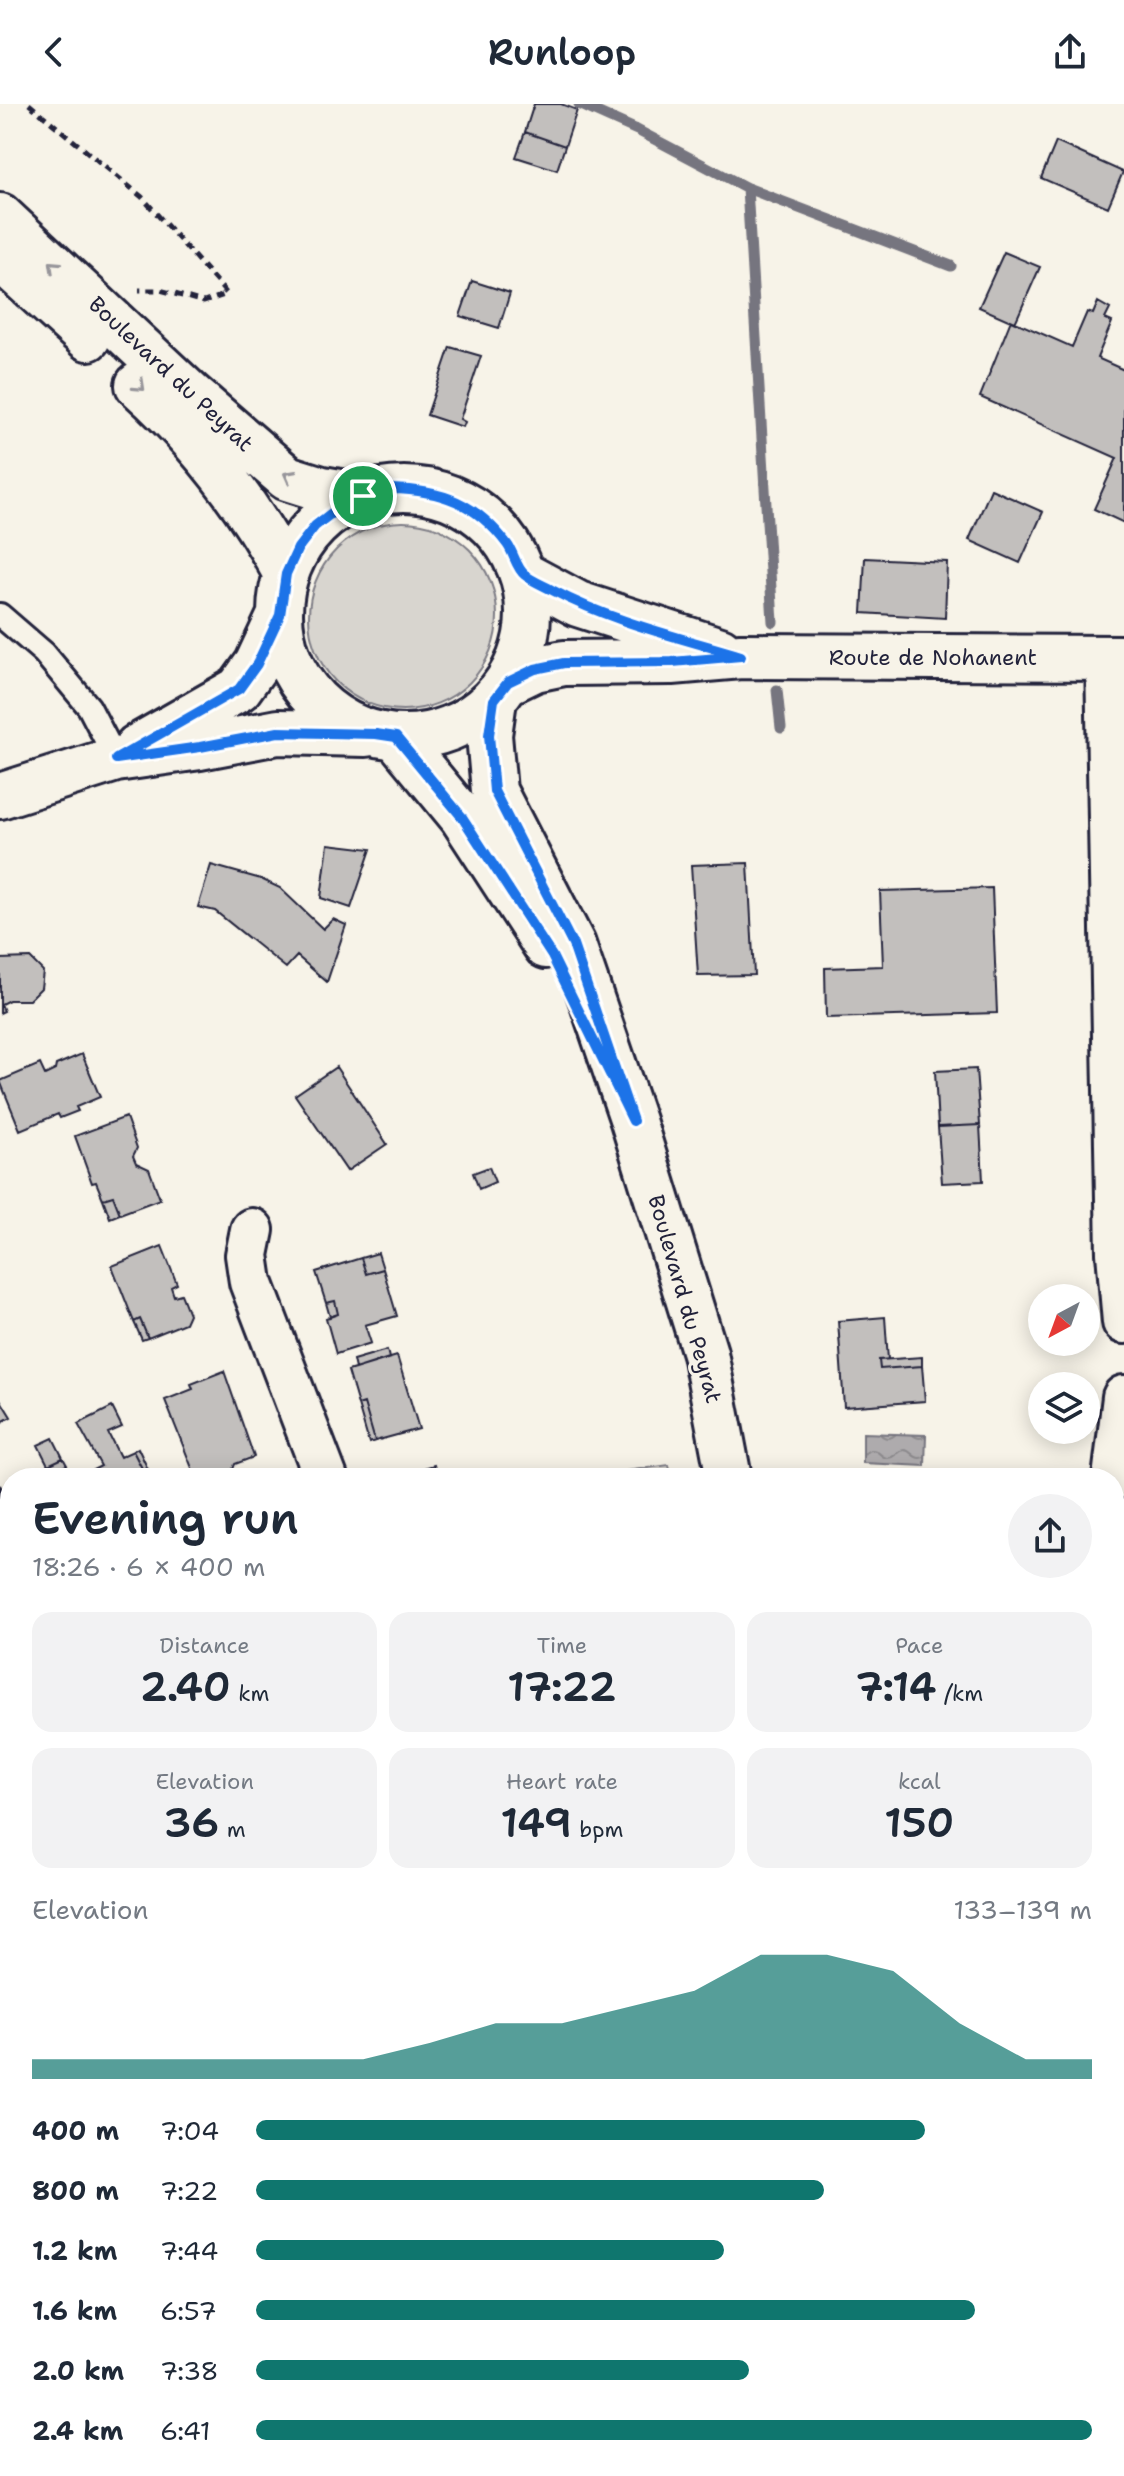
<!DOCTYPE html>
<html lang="en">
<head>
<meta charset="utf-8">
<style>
	body { margin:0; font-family:"Shantell Sans",sans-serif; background:#f2f2f3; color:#1f2937; height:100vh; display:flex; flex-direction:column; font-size:30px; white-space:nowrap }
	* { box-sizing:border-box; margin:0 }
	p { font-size:26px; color:#747a83 }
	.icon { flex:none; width:44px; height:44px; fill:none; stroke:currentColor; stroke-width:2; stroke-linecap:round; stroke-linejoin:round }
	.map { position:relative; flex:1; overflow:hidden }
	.drawer { position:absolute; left:0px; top:1364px; width:1124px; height:1008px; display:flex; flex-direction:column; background:#fff; border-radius:32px 32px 0 0; box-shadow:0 4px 20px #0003 }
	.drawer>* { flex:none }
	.needle { width:52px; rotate:221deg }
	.fabs { position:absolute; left:1028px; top:1180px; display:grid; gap:16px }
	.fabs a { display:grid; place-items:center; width:72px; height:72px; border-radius:50%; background:#fff; box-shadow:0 4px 20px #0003; font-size:40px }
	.pin { position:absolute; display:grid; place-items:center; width:68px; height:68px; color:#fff; margin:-34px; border:4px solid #fff; border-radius:50%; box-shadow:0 2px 8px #0007 }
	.round { display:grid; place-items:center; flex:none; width:84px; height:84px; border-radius:42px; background:#f2f2f3 }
	.head { display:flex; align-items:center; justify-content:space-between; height:136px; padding:0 32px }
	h1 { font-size:44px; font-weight:600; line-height:60px }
	.figures { display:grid; grid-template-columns:repeat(3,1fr); gap:12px; height:136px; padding:8px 32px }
	.figures div { display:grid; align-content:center; border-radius:20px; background:#f2f2f3; text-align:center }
	.figures b { font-size:40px; font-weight:600 }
	.figures small { font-size:22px; font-weight:400 }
	.figures p { font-size:22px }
	.chart { height:224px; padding:16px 32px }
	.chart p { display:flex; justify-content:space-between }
	.chart svg { width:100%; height:144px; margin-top:8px; fill:#0f766e; opacity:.7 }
	ul { padding:0 32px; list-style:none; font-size:26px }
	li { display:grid; grid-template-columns:128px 96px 1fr; align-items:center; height:60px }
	li i { height:20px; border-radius:10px; background:#0f766e }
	header { display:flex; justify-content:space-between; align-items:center; height:104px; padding:0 32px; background:#fff; font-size:36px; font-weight:600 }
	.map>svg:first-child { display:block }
</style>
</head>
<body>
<header><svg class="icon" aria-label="back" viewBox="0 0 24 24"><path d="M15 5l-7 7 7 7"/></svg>Runloop<svg class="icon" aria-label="share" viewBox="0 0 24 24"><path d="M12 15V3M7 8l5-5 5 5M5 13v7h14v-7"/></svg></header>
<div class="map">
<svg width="1124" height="2372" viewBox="0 0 1124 2372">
	<defs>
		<pattern id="forest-firs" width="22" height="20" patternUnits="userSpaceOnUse" patternTransform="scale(2)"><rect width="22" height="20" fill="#d8d5cf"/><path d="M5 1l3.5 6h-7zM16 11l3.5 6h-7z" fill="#b9b7b3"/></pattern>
		<pattern id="water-waves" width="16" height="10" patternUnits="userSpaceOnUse" patternTransform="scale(2)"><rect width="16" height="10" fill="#aeabad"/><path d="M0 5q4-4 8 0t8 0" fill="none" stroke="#8d8b8e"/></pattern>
	</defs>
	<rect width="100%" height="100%" fill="#f7f3e8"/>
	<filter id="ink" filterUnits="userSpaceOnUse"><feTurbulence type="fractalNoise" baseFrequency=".0125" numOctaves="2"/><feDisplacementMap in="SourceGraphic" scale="16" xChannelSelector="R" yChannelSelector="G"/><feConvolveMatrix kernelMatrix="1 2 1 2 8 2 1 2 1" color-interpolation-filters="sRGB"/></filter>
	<g filter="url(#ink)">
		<!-- grass -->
		<path fill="#d8d5cf" stroke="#7d7c85" stroke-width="2" d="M309 512a94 94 0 1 1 188 0a94 94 0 1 1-188 0Z"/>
		<!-- forest -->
		<path fill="url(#forest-firs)" stroke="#7d7c85" stroke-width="2" d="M669 1361 672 1374H574Z
			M1117 1492 1124 1494V1913L1114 1903V1511Z
			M1114 2201 1124 2207V2372H961L958 2362H1114Z
			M0 2281 10 2282V2362H137L144 2372H0Z
			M539 2362H849L851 2372H546Z"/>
		<!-- water -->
		<path fill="url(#water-waves)" stroke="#76747f" stroke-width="2" d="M863 1329 926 1331 925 1362 863 1359Z"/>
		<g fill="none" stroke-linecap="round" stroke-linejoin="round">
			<!-- stream -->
			<path stroke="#76747f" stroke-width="11" d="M579 0 637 26 747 84 951 162
				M747 84 773 518
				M777 586 781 624"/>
		</g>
		<!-- building -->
		<path fill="#c2bfbd" stroke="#22223b" stroke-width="2" d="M534 0H561L577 6 565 42 525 28Z
			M525 28 565 42 557 66 516 53Z
			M1056 38 1123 68 1108 103 1041 74Z
			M1004 148 1040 163 1015 219 979 203Z
			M472 177 510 189 499 224 460 212Z
			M1098 198 1110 205 1105 215 1112 218 1097 254 1124 266V419L1094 405 1117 354 980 293 1011 216 1072 243 1087 208 1093 210Z
			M450 243 481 252 460 315 465 318 463 323 427 311Z
			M991 385 1043 408 1020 459 969 436Z
			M865 454 947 458 945 514 862 509Z
			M328 740 371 745 351 804 321 794Z
			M748 759 754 871 698 872 691 761Z
			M211 761 261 775 280 784 323 825 333 815 346 821 327 878 297 852 286 864 215 807 198 803Z
			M992 784 997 909 826 914 825 864 883 862 880 787Z
			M30 854 43 867 41 884 29 896H9L1 900 4 907 0 909V855Z
			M82 950 100 993 76 1003 78 1007 60 1014 58 1010 20 1026 0 977 40 960 45 971 55 966 56 961Z
			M336 963 387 1040 347 1067 295 991Z
			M976 965 980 1021 938 1023 935 967Z
			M126 1013 137 1044 133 1052 136 1059 149 1065 160 1095 120 1110 113 1092 103 1095 96 1078 92 1079 75 1032Z
			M980 1021 983 1077 942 1079 938 1023Z
			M489 1063 495 1078 479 1085 473 1069Z
			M113 1092 120 1110 110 1114 103 1095Z
			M162 1142 177 1180 171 1183 174 1192 181 1190 189 1210 185 1219 148 1234 140 1215 134 1218 112 1162Z
			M378 1149 383 1165 366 1170 361 1154Z
			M361 1154 366 1170 383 1165 397 1212 365 1221 371 1239 336 1250 326 1214 338 1210 335 1197 326 1199 316 1168Z
			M335 1197 338 1210 330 1213 326 1199Z
			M885 1213 888 1256H879L880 1265 922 1262 925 1297 844 1303 838 1217Z
			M140 1215 148 1234 142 1236 134 1218Z
			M387 1246 389 1254 355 1265 353 1256Z
			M397 1252 419 1325 375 1337 364 1299 358 1301 348 1267Z
			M922 1253V1262L880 1265 879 1256Z
			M224 1267 254 1353 235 1360 232 1368 222 1372 215 1368 196 1374 165 1296 193 1285 191 1280Z
			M0 1295 11 1313 0 1319Z
			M364 1299 375 1337 369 1339 358 1301Z
			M112 1303 122 1323 108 1329 120 1353 133 1347 147 1374H77L101 1362 78 1320Z
			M53 1334 63 1354 48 1361 38 1341Z
			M138 1344 152 1374H147L133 1347Z
			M63 1354 67 1361 52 1369 48 1361Z
			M434 1361 438 1374H390Z
			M0 1381 10 1400 7 1403 10 1409V1440L0 1445Z
			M10 1440V1516L0 1496V1445Z
			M0 1496 10 1516 3 1520 0 1515Z
			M0 1731 10 1736V1763L0 1781Z
			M1114 1933 1124 1941V1990L1114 1997Z
			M0 2028 10 2033 0 2051Z
			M1124 2061V2131L1122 2132 1114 2115V2066Z
			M1114 2139 1124 2142V2199L1114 2195 1117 2174 1114 2173Z
			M394 2362H459L453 2372H414Z"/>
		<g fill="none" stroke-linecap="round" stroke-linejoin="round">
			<defs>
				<path id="lane" d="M0 511 44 549 89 603 116 655"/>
				<path id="street" d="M1107 554 1118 1149 1124 1218
					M252 1126 247 1151 251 1178 326 1374
					M1114 1374 1124 1293
					M0 1617 10 1636
					M1114 2011 1124 2005
					M182 2362V2372"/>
				<path id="secondary" d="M0 112 189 289 287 374 322 385 363 392
					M0 154 88 234
					M138 281C198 335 248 399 286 470
					M280 509a124 124 0 1 1 248 0a124 124 0 1 1-248 0Z
					M522 470 578 500 720 546
					M508 578 535 565 564 559 672 558 741 552 1124 554
					M494 596 489 631 494 687 573 841 633 1017 705 1249 729 1374
					M396 633 462 713 546 842
					M137 643 239 585 257 560 280 511
					M0 692 116 655 200 643 278 628 366 630
					M0 2247 10 2249
					M219 2362 232 2372
					M905 2362 909 2372"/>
			</defs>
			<!-- lane casing -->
			<use href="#lane" stroke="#22223b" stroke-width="28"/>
			<!-- street casing -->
			<use href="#street" stroke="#22223b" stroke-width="48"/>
			<!-- secondary casing -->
			<use href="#secondary" stroke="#22223b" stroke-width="50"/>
			<!-- path -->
			<path stroke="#22223b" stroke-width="5" stroke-dasharray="8 6" stroke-linecap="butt" d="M29 0 142 93 227 190 204 198 160 186H139"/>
			<!-- lane -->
			<use href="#lane" stroke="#f7f3e8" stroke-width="22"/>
			<!-- street -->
			<use href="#street" stroke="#f7f3e8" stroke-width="42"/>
			<!-- secondary -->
			<use href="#secondary" stroke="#f7f3e8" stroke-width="44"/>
		</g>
		<!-- one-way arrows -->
		<defs><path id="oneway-chevron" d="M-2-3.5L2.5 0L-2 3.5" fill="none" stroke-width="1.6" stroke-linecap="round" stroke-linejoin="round" transform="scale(2)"/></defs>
		<g stroke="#97959a">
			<use href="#oneway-chevron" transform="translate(54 162) rotate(-137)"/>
			<use href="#oneway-chevron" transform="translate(140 282) rotate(43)"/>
			<use href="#oneway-chevron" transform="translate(289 372) rotate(-152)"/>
		</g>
	</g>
	<g fill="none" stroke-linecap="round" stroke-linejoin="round" filter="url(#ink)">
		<defs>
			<path id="route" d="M391 385C442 386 476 399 507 440 514 449 516 464 525 471 532 477 543 481 552 486 610 517 678 533 741 552L672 558 564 559 535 565 508 578 494 596 489 631 494 687 573 841 633 1017 552 852 462 713 396 633 376 630 278 628 200 643 116 655 239 585 257 560 280 511 286 470 298 444 315 422 338 404 363 392Z"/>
		</defs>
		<!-- route casing -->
		<use href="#route" stroke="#fff" stroke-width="16"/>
		<!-- route -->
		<use href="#route" stroke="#1a73e8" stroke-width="10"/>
	</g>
	<g text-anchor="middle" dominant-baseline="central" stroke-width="6" stroke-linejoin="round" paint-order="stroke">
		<!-- street labels -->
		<g font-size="22" fill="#22223b" stroke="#f7f3e8">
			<text transform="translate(171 270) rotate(43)">Boulevard du Peyrat</text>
			<text x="933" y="553">Route de Nohanent</text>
			<text transform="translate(685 1195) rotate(74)">Boulevard du Peyrat</text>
		</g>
	</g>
</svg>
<div class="fabs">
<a><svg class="needle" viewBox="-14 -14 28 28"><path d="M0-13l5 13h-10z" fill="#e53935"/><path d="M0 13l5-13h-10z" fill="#747a83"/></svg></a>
<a><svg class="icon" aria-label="layers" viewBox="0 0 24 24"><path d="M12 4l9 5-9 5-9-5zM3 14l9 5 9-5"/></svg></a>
</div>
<div class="pin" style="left:363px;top:392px;background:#1e9e55"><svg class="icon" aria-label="arrive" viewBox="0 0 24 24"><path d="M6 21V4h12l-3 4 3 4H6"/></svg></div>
<section class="drawer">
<div class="head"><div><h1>Evening run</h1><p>18:26 · 6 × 400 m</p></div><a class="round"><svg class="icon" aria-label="share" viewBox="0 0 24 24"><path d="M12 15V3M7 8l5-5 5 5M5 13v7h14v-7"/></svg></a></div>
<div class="figures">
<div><p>Distance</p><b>2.40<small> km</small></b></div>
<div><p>Time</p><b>17:22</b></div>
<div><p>Pace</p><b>7:14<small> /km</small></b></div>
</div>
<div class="figures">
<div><p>Elevation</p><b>36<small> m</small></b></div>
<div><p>Heart rate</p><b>149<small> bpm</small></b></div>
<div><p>kcal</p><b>150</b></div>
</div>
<div class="chart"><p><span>Elevation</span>133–139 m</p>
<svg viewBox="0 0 160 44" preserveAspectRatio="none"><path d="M0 44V38L10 38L20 38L30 38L40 38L50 38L60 33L70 27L80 27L90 22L100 17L110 6L120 6L130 11L140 27L150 38L160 38V44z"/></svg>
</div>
<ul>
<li><b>400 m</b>7:04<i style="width:80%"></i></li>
<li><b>800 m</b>7:22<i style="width:68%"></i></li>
<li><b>1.2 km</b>7:44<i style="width:56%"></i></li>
<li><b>1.6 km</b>6:57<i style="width:86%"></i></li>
<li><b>2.0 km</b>7:38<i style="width:59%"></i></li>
<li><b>2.4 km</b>6:41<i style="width:100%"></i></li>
</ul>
</section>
</div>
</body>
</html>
